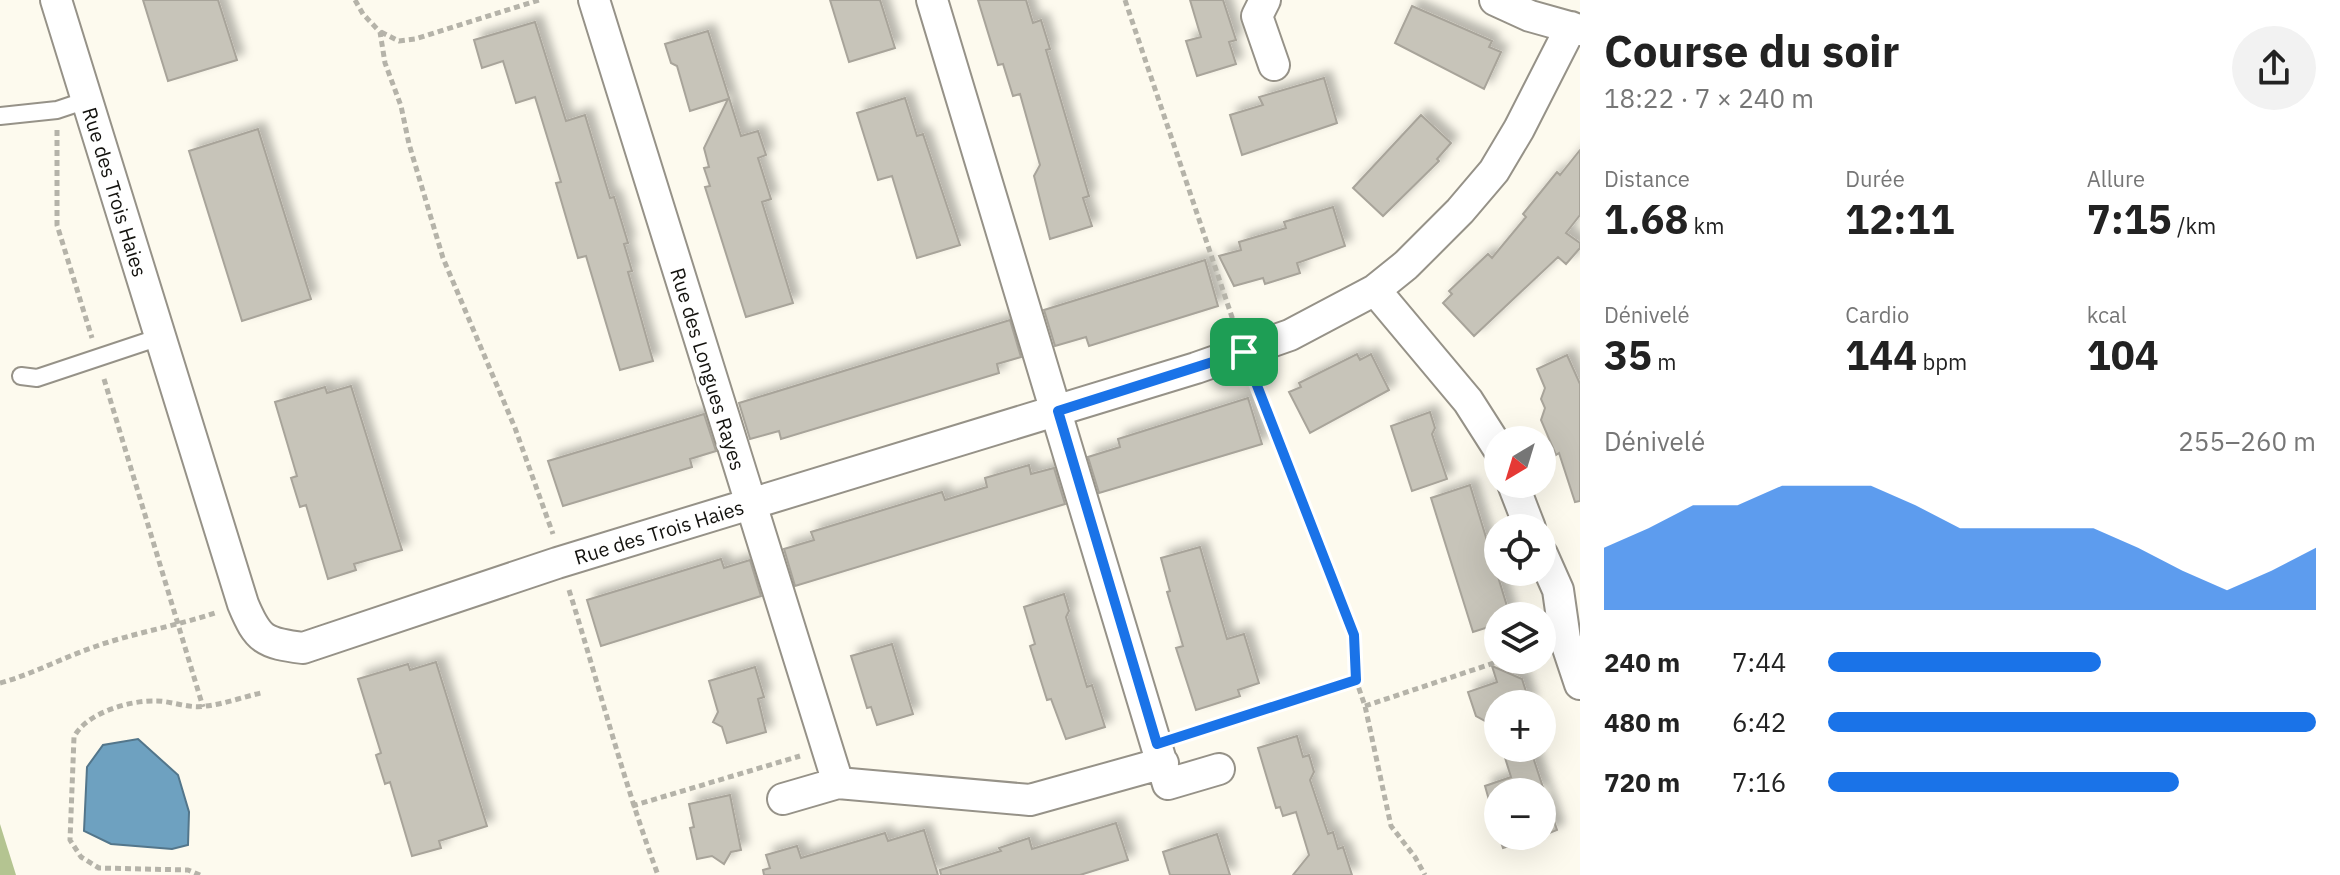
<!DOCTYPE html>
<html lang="fr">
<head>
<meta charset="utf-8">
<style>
	body { margin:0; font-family:"IBM Plex Sans",sans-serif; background:#f2f2f2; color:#222; height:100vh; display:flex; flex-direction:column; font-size:30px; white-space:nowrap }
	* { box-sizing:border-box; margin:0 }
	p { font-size:26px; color:#767676 }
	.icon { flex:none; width:44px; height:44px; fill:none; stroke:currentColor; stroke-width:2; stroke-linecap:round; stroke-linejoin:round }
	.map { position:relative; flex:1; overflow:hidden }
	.panel { display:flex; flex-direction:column; background:#fff; width:760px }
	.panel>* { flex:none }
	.needle { width:52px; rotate:218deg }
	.buttons { position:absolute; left:1484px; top:426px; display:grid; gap:16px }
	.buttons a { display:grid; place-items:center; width:72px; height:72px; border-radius:50%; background:#fff; box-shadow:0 8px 32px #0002; font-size:40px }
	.pin { position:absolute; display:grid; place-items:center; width:68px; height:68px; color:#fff; margin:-34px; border-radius:16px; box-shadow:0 4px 12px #0006 }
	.round { display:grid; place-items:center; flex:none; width:84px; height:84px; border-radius:42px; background:#f2f2f2 }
	.headline { display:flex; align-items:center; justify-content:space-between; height:136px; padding:0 24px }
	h1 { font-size:44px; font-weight:800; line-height:60px }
	.figures { display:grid; grid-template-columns:repeat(3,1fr); gap:12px; height:136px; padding:8px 24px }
	.figures div { display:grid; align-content:center }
	.figures b { font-size:40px; font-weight:800 }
	.figures small { font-size:22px; font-weight:400 }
	.figures p { font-size:22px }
	.chart { height:224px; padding:16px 24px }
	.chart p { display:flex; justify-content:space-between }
	.chart svg { width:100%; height:144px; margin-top:8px; fill:#1a73e8; opacity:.7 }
	ul { padding:0 24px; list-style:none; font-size:26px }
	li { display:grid; grid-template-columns:128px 96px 1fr; align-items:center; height:60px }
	li i { height:20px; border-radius:10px; background:#1a73e8 }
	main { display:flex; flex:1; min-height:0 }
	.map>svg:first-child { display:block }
</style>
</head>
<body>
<main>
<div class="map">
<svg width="1580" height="875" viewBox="0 0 1580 875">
	<defs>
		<filter id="shadow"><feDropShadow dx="7" dy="-7" stdDeviation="4" flood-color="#0004"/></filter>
	</defs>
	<rect width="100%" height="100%" fill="#fdfaee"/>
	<!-- forest -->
	<path fill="#b4c491" d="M0 824 16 875H0Z"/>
	<!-- water -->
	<path fill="#6ea1c0" stroke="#53768b" stroke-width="2" d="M138 739 178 775 189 812 188 845 172 849 111 844 84 831 87 767 103 745Z"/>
	<!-- building -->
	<path fill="#c7c4b9" stroke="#a8a49a" stroke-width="2" filter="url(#shadow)" d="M143 0H218L237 60 168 81Z
		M830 0H880L895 48 849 62Z
		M978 0H1026L1033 23 1041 20 1050 49 1046 50 1089 196 1083 198 1092 226 1050 239 1034 176 1040 165 1020 94 1013 96 1003 64 998 65Z
		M1190 0H1223L1236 40 1229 42 1236 64 1197 76 1186 41 1201 37Z
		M1412 6 1492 41 1489 47 1501 52 1484 89 1395 43Z
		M535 22 566 121 585 115 610 198 614 197 628 243 624 244 632 271 628 272 653 361 620 370 586 256 578 258 556 183 561 182 535 97 516 103 503 61 482 68 474 40Z
		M708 31 741 136 758 131 766 155 758 158 771 199 762 202 793 303 746 317 705 187 710 186 704 168 709 167 704 148 728 99 690 111 677 66 671 63 665 44Z
		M1324 78 1337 123 1242 155 1230 115 1263 105 1259 97Z
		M905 98 917 136 923 134 960 245 917 258 892 176 878 180 857 113Z
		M1421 115 1451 143 1437 159 1439 161 1383 216 1353 188Z
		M258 129 311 299 242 321 189 151Z
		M1580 150V215L1566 233 1580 243V248L1566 264 1558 257 1474 336 1443 303 1452 294 1449 291 1488 254 1492 258 1526 217 1523 214 1557 172 1560 175Z
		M1333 207 1345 246 1297 263 1300 273 1265 284 1263 278 1234 286 1219 256 1241 250 1239 242 1286 228 1284 222Z
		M1205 260 1218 306 1089 346 1086 337 1055 346 1044 310Z
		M1010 320 1021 357 997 364 999 373 781 439 779 431 750 439 739 403Z
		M1357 354 1360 360 1371 354 1389 390 1310 433 1289 392 1301 387 1299 383Z
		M1567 355 1580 384V501L1575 502 1559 453 1556 455 1541 420 1545 408 1541 399 1545 388 1537 369Z
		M351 386 402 550 354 564 356 570 328 579 306 505 300 507 291 478 297 476 275 402 325 387 327 393Z
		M1248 398 1262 444 1099 493 1088 457 1120 447 1118 439Z
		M1430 412 1435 428 1432 434 1447 479 1412 491 1391 426Z
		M704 414 716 451 690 459 692 467 563 506 548 461Z
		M1029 465 1031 474 1054 468 1065 504 795 586 784 549 814 540 811 532 942 492 945 500 987 487 985 478Z
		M1470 485 1510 616H1498V624L1473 632 1431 498Z
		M1200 547 1227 639 1244 634 1259 683 1238 690 1240 696 1196 710 1176 648 1183 646 1167 592 1170 591 1161 558Z
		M721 559 724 568 750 560 761 596 601 646 587 600Z
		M1064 594 1069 611 1066 617 1087 687 1092 685 1105 727 1066 739 1051 699 1047 700 1030 646 1035 644 1024 607Z
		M892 644 913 714 877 725 871 707 867 708 851 656Z
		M436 662 487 826 439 841 441 848 412 856 390 782 385 784 376 755 381 753 358 679 408 664 410 670Z
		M1492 666 1522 679 1530 704H1498V736L1494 726 1476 716 1468 692 1497 682Z
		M755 667 764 697 758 699 766 732 727 743 722 727 713 722 718 712 709 681Z
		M1297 736 1303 757 1309 755 1314 772 1310 780 1328 834 1333 832 1338 849 1343 847 1352 875H1293L1309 855 1296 812 1283 816 1280 807 1276 808 1258 748Z
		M1502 748H1530L1557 830 1542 836V792H1498V832L1485 786 1511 777Z
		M730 795 741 850 731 852 724 864 712 856 697 859 690 828 694 827 689 804Z
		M1116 823 1128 860 1080 875H941L940 870 1001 851 999 848 1029 838 1032 849Z
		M924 830 938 875H764L763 870 770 868 766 855 797 846 801 858 885 833 888 841Z
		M1217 834 1230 875H1170L1163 852Z
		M1499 836H1541L1503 848Z"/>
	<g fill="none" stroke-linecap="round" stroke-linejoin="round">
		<defs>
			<path id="lane" d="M0 116 57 110 87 100
				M21 376 37 378 160 337"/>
			<path id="street" d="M56 0 243 604C258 640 264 643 303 648L557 563 1196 368 1290 335 1375 290 1406 265 1460 211 1494 171 1519 129 1571 27
				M594 0 838 783
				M932 0 1168 784 1219 769
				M1265 0 1257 16 1274 65
				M1495 0 1530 16 1580 30
				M1375 290 1468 401 1498 448
				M1513 484 1530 528
				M1542 554 1558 590 1565 639 1580 684
				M783 799 838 783 1030 800 1163 763"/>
		</defs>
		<!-- lane casing -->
		<use href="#lane" stroke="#969288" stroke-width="20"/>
		<!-- street casing -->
		<use href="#street" stroke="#969288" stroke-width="34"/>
		<!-- path -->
		<path stroke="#b5b3a9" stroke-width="5" stroke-dasharray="6 4" stroke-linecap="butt" d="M355 0 363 14 380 32 385 63 401 106 409 144 443 258 515 428 553 534
			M1125 0 1234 323
			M381 32 399 41 415 39 539 0
			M57 130V225L92 338
			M1254 377 1354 635 1356 680 1365 706 1391 826 1415 857 1425 875
			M104 379 203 707
			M569 590C599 685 623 781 658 875
			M0 683C33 674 62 658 94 647 133 633 176 626 215 613
			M1365 706 1503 660
			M1185 735 1356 680
			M632 806 800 756
			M200 875 188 870 99 868 81 857 70 840 74 737C86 713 130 700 156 701 172 701 189 709 206 706 224 704 243 697 261 693"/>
		<!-- lane -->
		<use href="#lane" stroke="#fff" stroke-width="16"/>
		<!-- street -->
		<use href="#street" stroke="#fff" stroke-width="30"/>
	</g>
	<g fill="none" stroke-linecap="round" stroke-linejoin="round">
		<defs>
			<path id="route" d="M1244 352 1354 635 1356 680 1157 744 1058 411Z"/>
		</defs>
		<!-- route casing -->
		<use href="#route" stroke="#fff" stroke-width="16"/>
		<!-- route -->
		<use href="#route" stroke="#1a73e8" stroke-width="10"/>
	</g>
	<g text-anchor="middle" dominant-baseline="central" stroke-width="6" stroke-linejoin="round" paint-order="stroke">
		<!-- street labels -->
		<g font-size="20" fill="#14130f" stroke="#fff">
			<text transform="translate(115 192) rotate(73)">Rue des Trois Haies</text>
			<text transform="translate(708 369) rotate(73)">Rue des Longues Rayes</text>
			<text transform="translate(659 532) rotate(-17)">Rue des Trois Haies</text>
		</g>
	</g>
</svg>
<div class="buttons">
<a><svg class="needle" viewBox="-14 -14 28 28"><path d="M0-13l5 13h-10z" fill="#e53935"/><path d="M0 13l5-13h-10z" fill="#767676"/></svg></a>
<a><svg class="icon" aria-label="locate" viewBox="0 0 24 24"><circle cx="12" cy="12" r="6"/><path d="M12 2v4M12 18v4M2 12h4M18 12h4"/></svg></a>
<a><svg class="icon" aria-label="layers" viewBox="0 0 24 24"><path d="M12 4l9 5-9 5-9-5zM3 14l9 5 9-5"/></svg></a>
<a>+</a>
<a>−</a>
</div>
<div class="pin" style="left:1244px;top:352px;background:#1e9e55"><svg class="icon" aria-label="arrive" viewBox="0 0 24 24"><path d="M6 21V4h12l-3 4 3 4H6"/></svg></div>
</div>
<section class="panel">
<div class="headline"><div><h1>Course du soir</h1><p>18:22 · 7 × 240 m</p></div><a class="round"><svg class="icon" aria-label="share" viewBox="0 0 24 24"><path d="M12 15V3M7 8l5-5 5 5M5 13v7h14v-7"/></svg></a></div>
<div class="figures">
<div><p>Distance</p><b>1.68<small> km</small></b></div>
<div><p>Durée</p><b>12:11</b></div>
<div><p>Allure</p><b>7:15<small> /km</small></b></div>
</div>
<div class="figures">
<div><p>Dénivelé</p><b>35<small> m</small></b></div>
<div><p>Cardio</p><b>144<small> bpm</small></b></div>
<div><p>kcal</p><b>104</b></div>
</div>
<div class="chart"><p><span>Dénivelé</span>255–260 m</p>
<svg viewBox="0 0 160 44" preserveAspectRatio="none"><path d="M0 44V25L10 19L20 12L30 12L40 6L50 6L60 6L70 12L80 19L90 19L100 19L110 19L120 25L130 32L140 38L150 32L160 25V44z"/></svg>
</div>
<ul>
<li><b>240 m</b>7:44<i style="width:56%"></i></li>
<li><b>480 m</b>6:42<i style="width:100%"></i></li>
<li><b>720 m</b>7:16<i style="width:72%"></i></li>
</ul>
</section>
</main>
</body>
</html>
